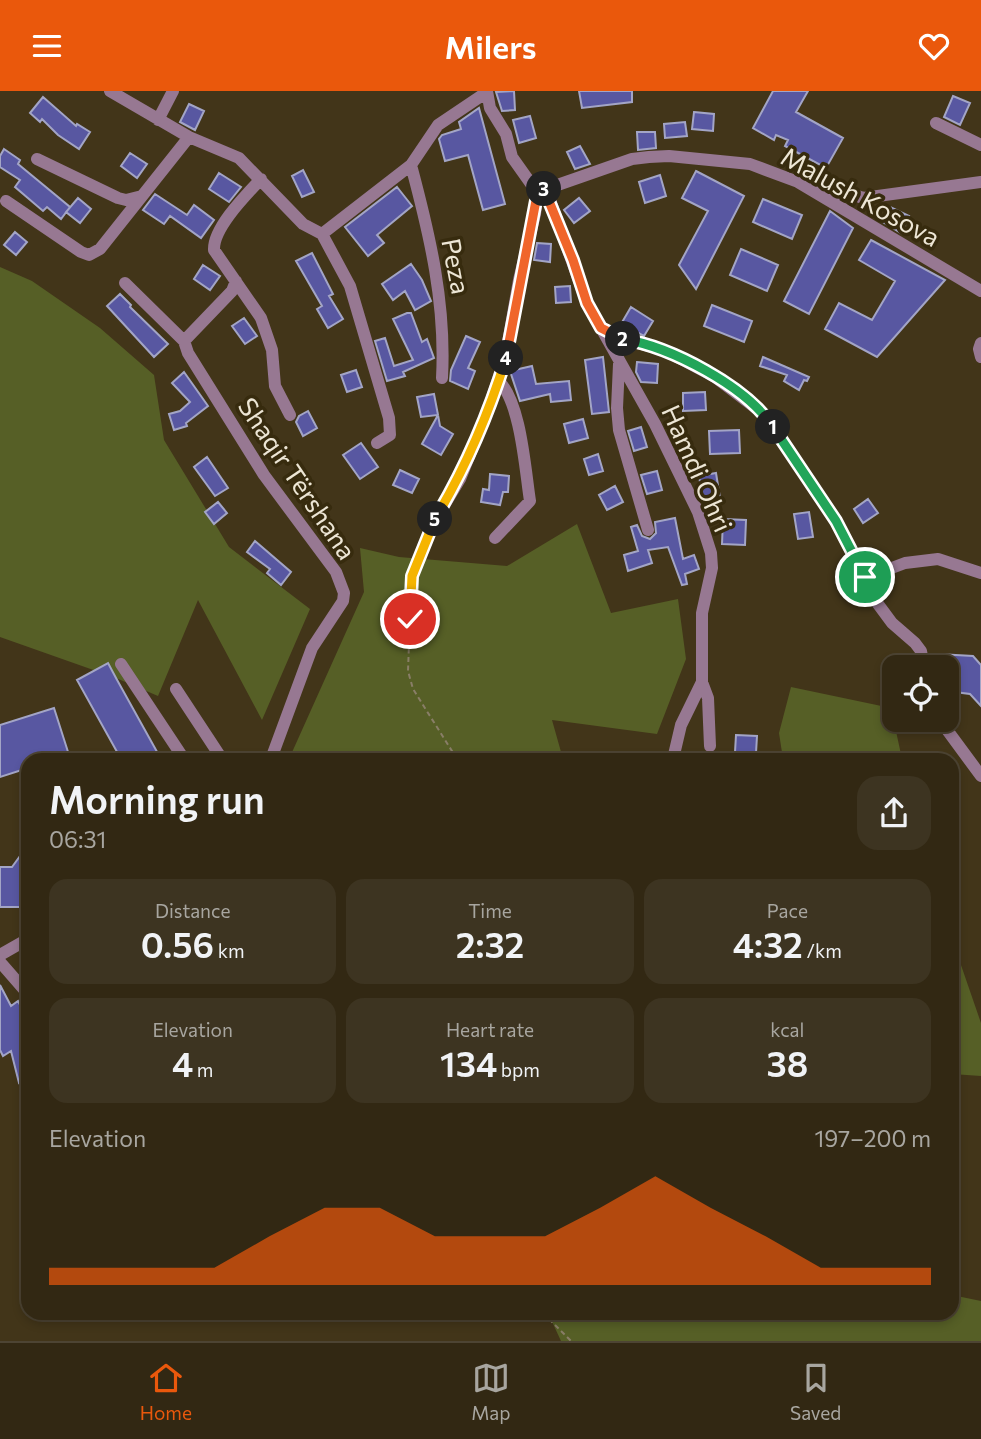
<!DOCTYPE html>
<html lang="en">
<head>
<meta charset="utf-8">
<style>
	body { margin:0; font-family:Commissioner,sans-serif; background:#3d3421; color:#f1f3f6; height:100vh; display:flex; flex-direction:column; font-size:26px; white-space:nowrap }
	* { box-sizing:border-box; margin:0 }
	p { font-size:23px; color:#a8a6a0 }
	.icon { flex:none; width:38px; height:38px; fill:none; stroke:currentColor; stroke-width:2; stroke-linecap:round; stroke-linejoin:round }
	.map { position:relative; flex:1; overflow:hidden }
	.drawer { position:absolute; left:21px; top:662px; width:938px; height:567px; display:flex; flex-direction:column; background:#322813; border-radius:21px; box-shadow:0 4px 10px #0003,0 0 0 2px #4d4433 }
	.drawer>* { flex:none }
	.buttons { position:absolute; left:882px; top:564px; display:grid; gap:14px }
	.buttons a { display:grid; place-items:center; width:77px; height:77px; border-radius:14px; background:#322813; box-shadow:0 4px 10px #0003,0 0 0 2px #4d4433; font-size:35px }
	.pin { position:absolute; display:grid; place-items:center; width:60px; height:60px; color:#fff; margin:-30px; border:4px solid #fff; border-radius:50%; box-shadow:0 2px 7px #0007 }
	.km { position:absolute; width:35px; height:35px; margin:-18px; border-radius:50%; background:#222; color:#fff; font-size:19px; line-height:35px; text-align:center }
	.round { display:grid; place-items:center; flex:none; width:74px; height:74px; border-radius:21px; background:#3d3421 }
	.overview { display:flex; align-items:center; justify-content:space-between; height:119px; padding:0 28px }
	h1 { font-size:38px; font-weight:600; line-height:52px }
	.figures { display:grid; grid-template-columns:repeat(3,1fr); gap:10px; height:119px; padding:7px 28px }
	.figures div { display:grid; align-content:center; border-radius:18px; background:#3d3421; text-align:center }
	.figures b { font-size:35px; font-weight:600 }
	.figures small { font-size:19px; font-weight:400 }
	.figures p { font-size:19px }
	.chart { height:196px; padding:14px 28px }
	.chart p { display:flex; justify-content:space-between }
	.chart svg { width:100%; height:126px; margin-top:7px; fill:#ea580c; opacity:.7 }
	header { display:flex; justify-content:space-between; align-items:center; height:91px; padding:0 28px; background:#ea580c; color:#fff; font-size:32px; font-weight:600 }
	.dock { display:flex; justify-content:space-around; align-items:center; height:98px; border-top:2px solid #4d4433; background:#322813; font-size:19px; color:#a8a6a0 }
	.dock a { display:grid; justify-items:center; gap:4px }
	.dock .active { color:#ea580c }
	.map>svg:first-child { display:block }
</style>
</head>
<body>
<header><svg class="icon" aria-label="menu" viewBox="0 0 24 24"><path d="M4 6h16M4 12h16M4 18h16"/></svg>Milers<svg class="icon" aria-label="heart" viewBox="0 0 24 24"><path d="M12 20l-8-8c-3-5 5-10 8-4 3-6 11-1 8 4z"/></svg></header>
<div class="map">
<svg width="981" height="1250" viewBox="0 0 981 1250">
	<rect width="100%" height="100%" fill="#423519"/>
	<!-- green -->
	<path fill="#565f26" d="M0 176 32 190 100 237 154 284 164 349 229 456 310 518 262 629 198 509 158 605 116 587 0 546Z
		M577 433 611 522 678 508 686 568 657 643 552 629 563 668H289L364 501 360 457 399 466 507 475Z
		M791 596 891 617 902 668H783L779 642Z
		M952 848 981 932V985L952 983Z
		M952 1204 981 1210V1250H561L548 1222H952Z"/>
	<!-- building -->
	<path fill="#5857a1" stroke="#a3a5c6" stroke-width="2" d="M514 0 515 19 502 20 496 1Z
		M579 0H632V11L582 17Z
		M773 0H808L796 21 843 47 826 77 785 55 788 49 776 44 774 49 753 37Z
		M953 5 970 12 960 34 944 26Z
		M43 6 76 35 77 33 90 41 79 58 58 44 42 28 40 31 30 22Z
		M189 13 204 20 195 39 180 31Z
		M479 17 505 113 483 119 468 64 445 70 439 48 442 44 461 38 459 31Z
		M694 21 714 23 713 40 692 38Z
		M530 25 536 47 519 52 513 29Z
		M685 31 687 45 665 47 664 33Z
		M637 41H655L656 57 638 59Z
		M580 55 590 73 575 78 567 61Z
		M4 58 20 69 18 73 70 116 61 128 47 116 43 120 15 96 20 89 0 76V65Z
		M130 62 147 73 137 87 121 75Z
		M303 79 314 101 302 106 292 85Z
		M696 80 744 105 696 198 679 174 708 120 682 107Z
		M219 82 241 96 229 111 209 98Z
		M660 84 666 105 645 112 639 91Z
		M397 96 412 115 377 144 384 152 368 165 345 136Z
		M155 103 187 124 194 114 214 129 201 147 170 125 164 133 143 119Z
		M78 107 91 118 80 132 66 121Z
		M579 107 590 120 574 132 564 119Z
		M763 108 802 124 792 148 753 131Z
		M890 116 909 125 901 142 883 131Z
		M830 120 853 137 809 223 784 210Z
		M15 141 27 151 16 164 4 154Z
		M871 149 945 189 877 266 825 238 839 212 872 229 895 190 859 169Z
		M537 152 551 153 550 171 534 169Z
		M741 158 778 174 767 200 730 184Z
		M312 162 333 203 329 205 343 228 328 237 317 218 322 215 296 170Z
		M411 173 422 189 431 210 415 219 405 200 393 209 382 193Z
		M203 174 220 185 210 199 194 188Z
		M570 195 571 211 556 212 555 196Z
		M120 203 131 214 130 216 168 253 154 266 107 215Z
		M712 214 752 230 744 251 704 235Z
		M631 216 653 230 644 245 621 233Z
		M407 222H411L422 251 427 248 434 267 403 281 405 285 387 290 375 250 385 247 394 275 413 269 393 228Z
		M244 227 257 245 245 253 232 235Z
		M466 245 480 251 468 277 475 280 468 298 450 290 451 279Z
		M603 266 609 321 592 323 585 269Z
		M763 266 809 286 807 290 804 289 799 299 784 290 787 284 760 275Z
		M637 271 658 273 657 292 641 291 636 281Z
		M532 275 536 293 569 290 571 309 551 311 550 303 520 310 510 280Z
		M356 279 362 296 347 301 341 284Z
		M184 281 208 315 186 332 187 335 174 339 169 323 180 320 190 311 172 292Z
		M705 301 706 319 683 320V302Z
		M434 303 438 324 421 326 417 306Z
		M308 320 317 337 303 345 296 331 299 325Z
		M438 324 440 335 453 343 441 364 422 353Z
		M583 328 588 347 569 352 564 333Z
		M641 336 647 356 634 360 628 340Z
		M739 339 740 362 710 363 709 340Z
		M361 352 378 376 360 388 343 364Z
		M598 363 603 380 589 384 584 368Z
		M207 366 228 397 215 405 194 376Z
		M400 379 419 388 412 402 393 394Z
		M657 380 662 399 647 403 641 384Z
		M716 382 720 407 703 409 699 385Z
		M490 383 509 385 508 401H503L500 414 481 411 483 398 489 399Z
		M615 395 623 411 607 419 599 404Z
		M868 408 878 422 863 432 854 418Z
		M218 411 227 422 214 433 205 421Z
		M809 421 813 446 798 448 794 423Z
		M675 427 683 468 694 464 699 478 685 483 687 493 682 494 668 456 648 459 652 472 628 480 624 464 638 460 631 436 637 434 642 445 650 448 656 442 655 431Z
		M723 428 746 429 745 454 722 453Z
		M255 450 291 481 281 494 267 482 270 478 247 461Z
		M938 563 973 565 981 574V615L970 603 947 600V576H937Z
		M108 572 116 587 161 668H121L77 589Z
		M54 617 69 664 55 668H28V677L0 686V634Z
		M736 644 757 645 756 662 735 661Z
		M28 754V816H0V776H12Z
		M0 894 11 915 18 910 28 929V986L19 992 11 960 3 965 0 959Z"/>
	<g fill="none" stroke-linecap="round" stroke-linejoin="round">
		<!-- path -->
		<path stroke="#897e67" stroke-width="2" stroke-dasharray="5 3.5" stroke-linecap="butt" d="M411 498 408 580 413 598 457 668
			M543 1222 571 1250"/>
		<!-- minor -->
		<path stroke="#977892" stroke-width="12" d="M110 0 189 46 239 67 303 133 322 143 350 195 389 327 390 344 377 352
			M487 0 490 17 506 43 512 66 534 97 546 98 632 68 649 66 669 65 750 73 798 91 981 200
			M158 29 173 0
			M936 32 981 54
			M37 68 118 107 126 109 142 105
			M411 74C430 145 446 213 442 287
			M261 88C246 104 213 137 214 159L261 227 272 259 275 295 290 324
			M546 98 587 212 655 333 698 421 711 462 712 477 702 522V591L681 634 673 668
			M827 108 846 101 863 107 981 91
			M6 110 81 161 89 164 100 158 189 46
			M322 143 411 74 438 34 487 1
			M125 192 184 250 188 262 264 384 336 481 344 502 343 510 312 557 271 668
			M602 237 622 248 664 259 715 286 765 324 836 430 875 509 892 532 915 552 921 560 924 576
			M184 250 232 200 236 190
			M981 252 979 258 981 266
			M619 273 617 317 619 339 648 439
			M495 447 530 410C525 378 521 311 498 289
			M412 485 434 431 460 388 489 316 506 263 519 189 535 123 538 99
			M865 487 905 472 938 468 981 482
			M121 573 184 668
			M702 591 708 607 710 655
			M176 598 222 668
			M939 628 981 685
			M0 864 28 848
			M0 871 28 903"/>
	</g>
	<g fill="none" stroke-linecap="round" stroke-linejoin="round">
		<defs>
			<path id="split-1" d="M773 336 836 430 865 486"/>
			<path id="split-2" d="M623 248C671 256 746 295 773 336"/>
			<path id="split-3" d="M544 98 573 169 587 212 601 237 623 248"/>
			<path id="split-4" d="M506 267 538 99 544 98"/>
			<path id="split-5" d="M435 428C466 376 488 325 506 267"/>
			<path id="split-6" d="M410 528 412 485 435 428"/>
		</defs>
		<!-- split-1 casing -->
		<use href="#split-1" stroke="#fff" stroke-width="14"/>
		<!-- split-2 casing -->
		<use href="#split-2" stroke="#fff" stroke-width="14"/>
		<!-- split-3 casing -->
		<use href="#split-3" stroke="#fff" stroke-width="14"/>
		<!-- split-4 casing -->
		<use href="#split-4" stroke="#fff" stroke-width="14"/>
		<!-- split-5 casing -->
		<use href="#split-5" stroke="#fff" stroke-width="14"/>
		<!-- split-6 casing -->
		<use href="#split-6" stroke="#fff" stroke-width="14"/>
		<!-- split-1 -->
		<use href="#split-1" stroke="#22a559" stroke-width="9"/>
		<!-- split-2 -->
		<use href="#split-2" stroke="#22a559" stroke-width="9"/>
		<!-- split-3 -->
		<use href="#split-3" stroke="#f0652b" stroke-width="9"/>
		<!-- split-4 -->
		<use href="#split-4" stroke="#f0652b" stroke-width="9"/>
		<!-- split-5 -->
		<use href="#split-5" stroke="#f5b400" stroke-width="9"/>
		<!-- split-6 -->
		<use href="#split-6" stroke="#f5b400" stroke-width="9"/>
	</g>
	<g text-anchor="middle" dominant-baseline="central" stroke-width="7" stroke-linejoin="round" paint-order="stroke">
		<!-- street labels -->
		<g font-size="26" fill="#ede6d5" stroke="#372b0e">
			<text transform="translate(861 105) rotate(29)">Malush Kosova</text>
			<text transform="translate(457 175) rotate(79)">Peza</text>
			<text transform="translate(698 377) rotate(66)">Hamdi Ohri</text>
			<text transform="translate(298 387) rotate(56)">Shaqir Tërshana</text>
		</g>
	</g>
</svg>
<div class="buttons">
<a><svg class="icon" aria-label="locate" viewBox="0 0 24 24"><circle cx="12" cy="12" r="6"/><path d="M12 2v4M12 18v4M2 12h4M18 12h4"/></svg></a>
</div>
<div class="pin" style="left:865px;top:486px;background:#1e9e55"><svg class="icon" aria-label="arrive" viewBox="0 0 24 24"><path d="M6 21V4h12l-3 4 3 4H6"/></svg></div>
<div class="pin" style="left:410px;top:528px;background:#d93025"><svg class="icon" aria-label="check" viewBox="0 0 24 24"><path d="M5 12l5 5 9-10"/></svg></div>
<b class="km" style="left:773px;top:336px">1</b>
<b class="km" style="left:623px;top:248px">2</b>
<b class="km" style="left:544px;top:98px">3</b>
<b class="km" style="left:506px;top:267px">4</b>
<b class="km" style="left:435px;top:428px">5</b>
<section class="drawer">
<div class="overview"><div><h1>Morning run</h1><p>06:31</p></div><a class="round"><svg class="icon" aria-label="share" viewBox="0 0 24 24"><path d="M12 15V3M7 8l5-5 5 5M5 13v7h14v-7"/></svg></a></div>
<div class="figures">
<div><p>Distance</p><b>0.56<small> km</small></b></div>
<div><p>Time</p><b>2:32</b></div>
<div><p>Pace</p><b>4:32<small> /km</small></b></div>
</div>
<div class="figures">
<div><p>Elevation</p><b>4<small> m</small></b></div>
<div><p>Heart rate</p><b>134<small> bpm</small></b></div>
<div><p>kcal</p><b>38</b></div>
</div>
<div class="chart"><p><span>Elevation</span>197–200 m</p>
<svg viewBox="0 0 160 44" preserveAspectRatio="none"><path d="M0 44V38L10 38L20 38L30 38L40 27L50 17L60 17L70 27L80 27L90 27L100 17L110 6L120 17L130 27L140 38L150 38L160 38V44z"/></svg>
</div>
</section>
</div>
<nav class="dock">
<a class="active"><svg class="icon" aria-label="home" viewBox="0 0 24 24"><path d="M3 11l9-7 9 7M6 9v11h12V9"/></svg>Home</a>
<a><svg class="icon" aria-label="map" viewBox="0 0 24 24"><path d="M3 6l6-2 6 2 6-2v14l-6 2-6-2-6 2zM9 4v14M15 6v14"/></svg>Map</a>
<a><svg class="icon" aria-label="saved" viewBox="0 0 24 24"><path d="M7 4h10v16l-5-4-5 4z"/></svg>Saved</a>
</nav>
</body>
</html>
